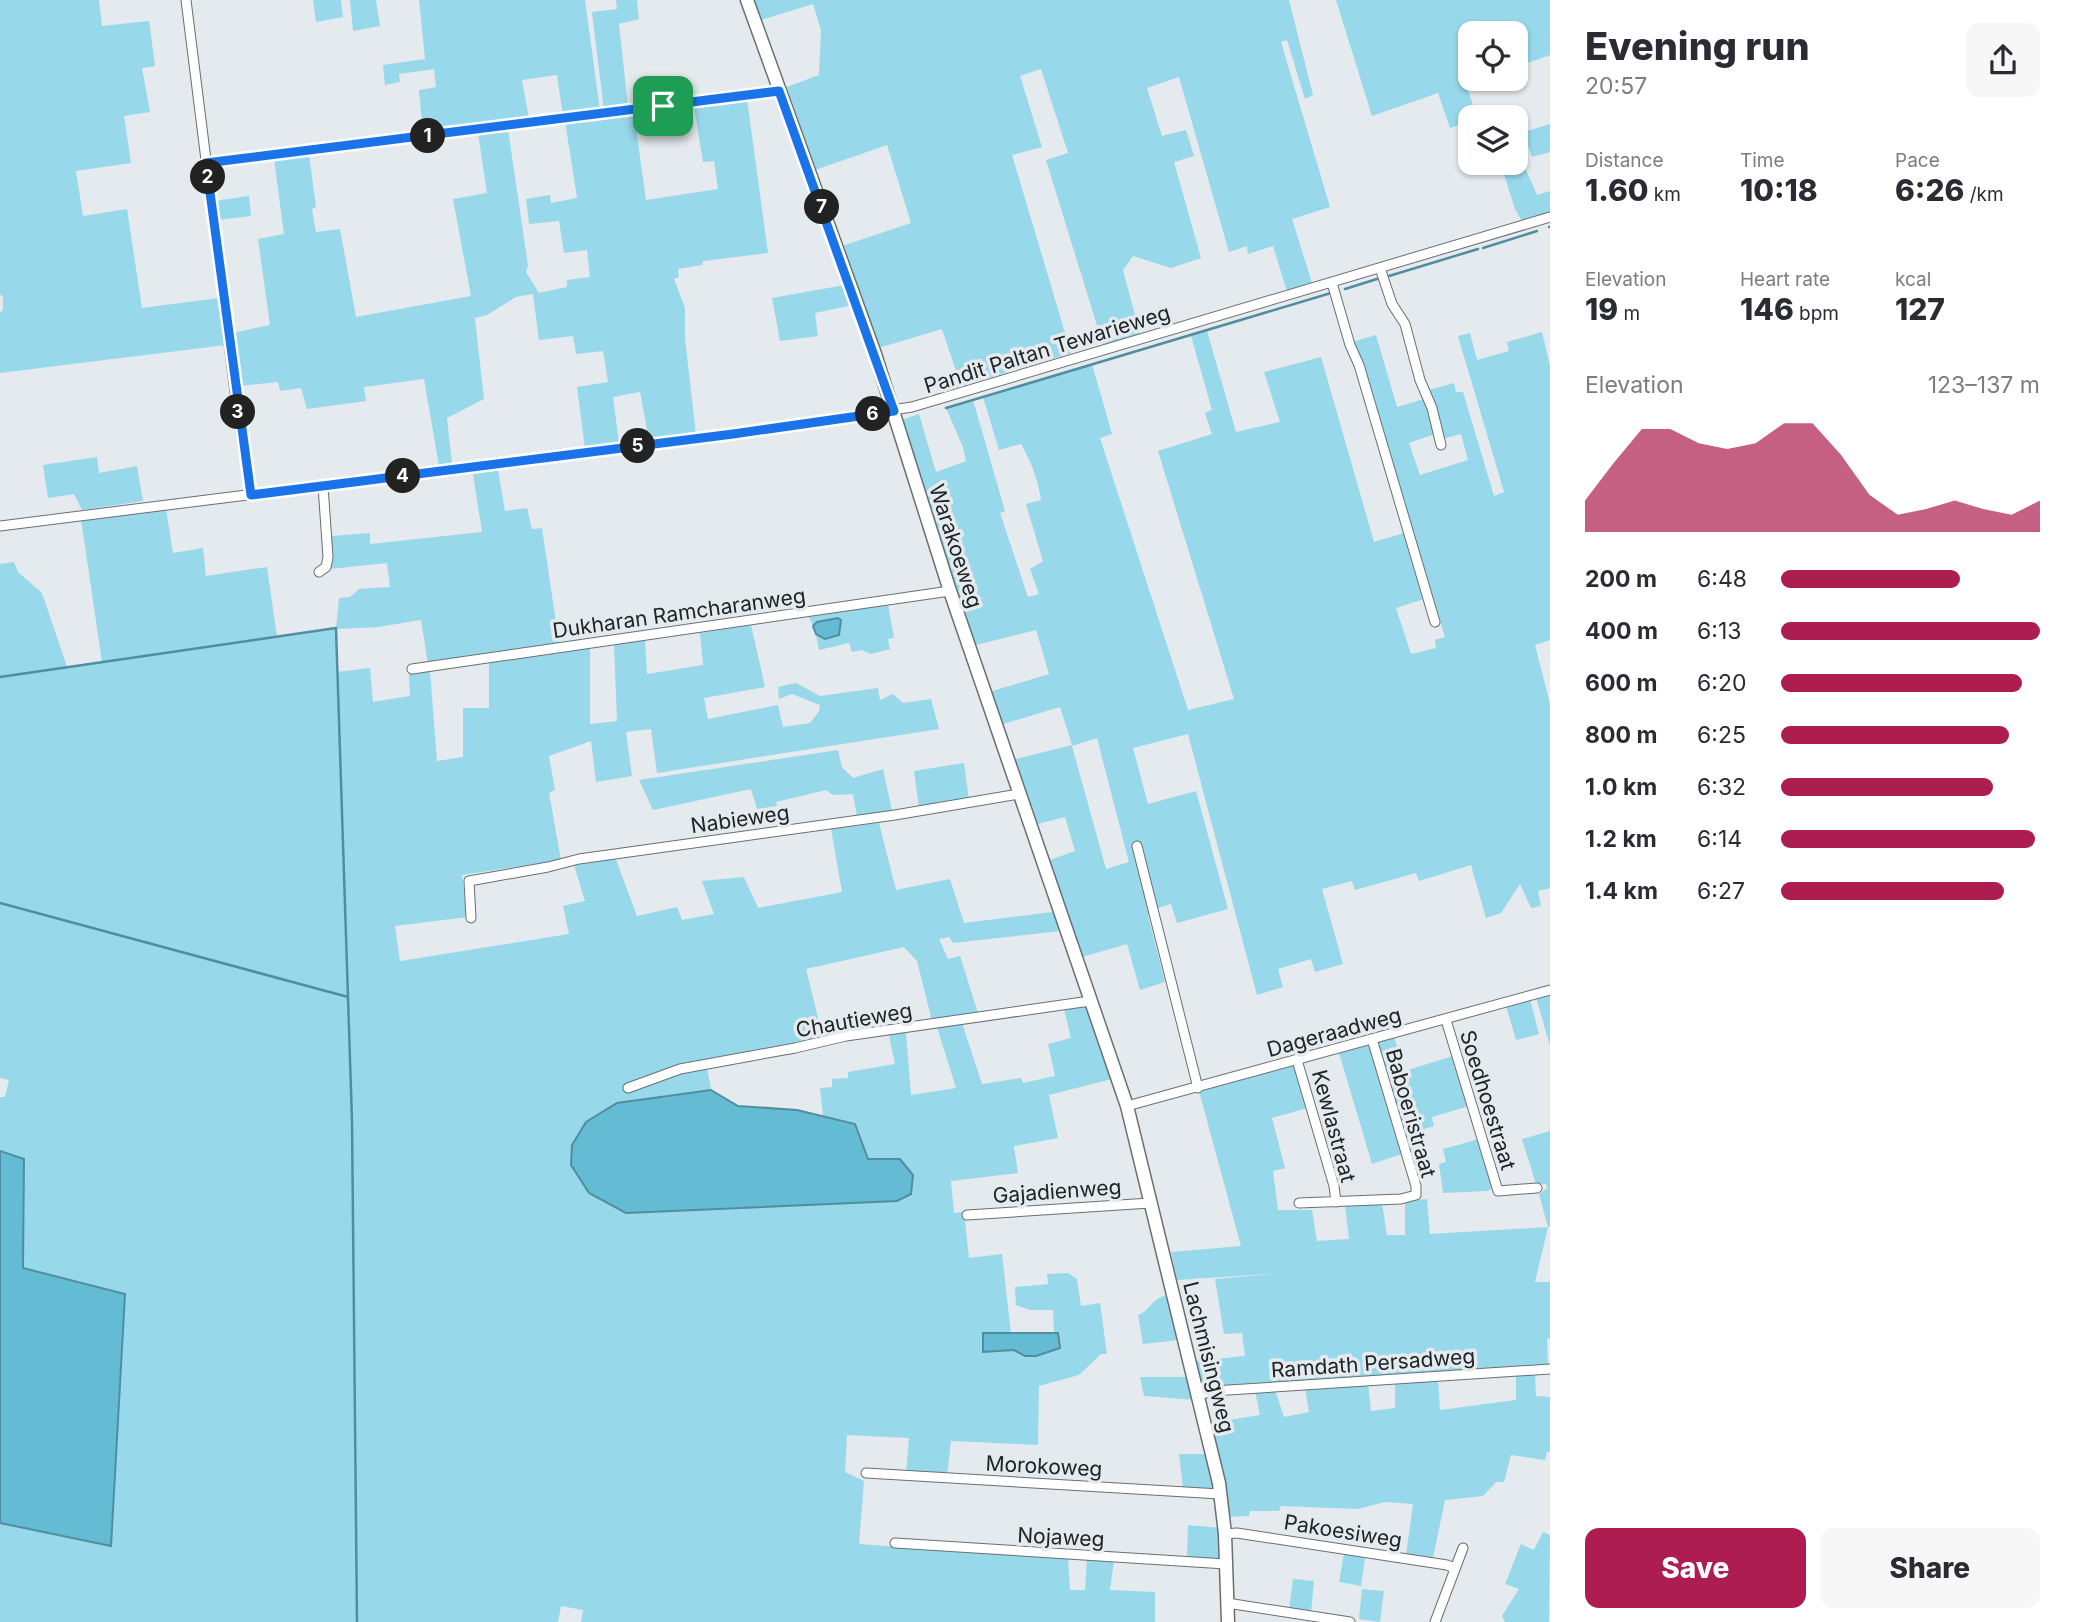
<!DOCTYPE html>
<html lang="en">
<head>
<meta charset="utf-8">
<style>
	body { margin:0; font-family:Inter,sans-serif; background:#f7f7f7; color:#2b2b33; height:100vh; display:flex; flex-direction:column; font-size:26px; white-space:nowrap }
	* { box-sizing:border-box; margin:0 }
	p { font-size:23px; color:#7c7c81 }
	.icon { flex:none; width:38px; height:38px; fill:none; stroke:currentColor; stroke-width:2; stroke-linecap:round; stroke-linejoin:round }
	.map { position:relative; flex:1; overflow:hidden }
	.details { display:flex; flex-direction:column; background:#fff; width:525px }
	.details>* { flex:none }
	.fabs { position:absolute; left:1458px; top:21px; display:grid; gap:14px }
	.fabs a { display:grid; place-items:center; width:70px; height:70px; border-radius:14px; background:#fff; box-shadow:0 2px 5px #0004; font-size:35px }
	.pin { position:absolute; display:grid; place-items:center; width:60px; height:60px; color:#fff; margin:-30px; border-radius:14px; box-shadow:0 4px 10px #0006 }
	.km { position:absolute; width:35px; height:35px; margin:-18px; border-radius:50%; background:#222; color:#fff; font-size:19px; line-height:35px; text-align:center }
	.round { display:grid; place-items:center; flex:none; width:74px; height:74px; border-radius:14px; background:#f7f7f7 }
	.summary { display:flex; align-items:center; justify-content:space-between; height:119px; padding:0 35px }
	h1 { font-size:38px; font-weight:800; line-height:52px }
	.stats { display:grid; grid-template-columns:repeat(3,1fr); gap:10px; height:119px; padding:7px 35px }
	.stats div { display:grid; align-content:center }
	.stats b { font-size:30px; font-weight:800 }
	.stats small { font-size:19px; font-weight:400 }
	.stats p { font-size:19px }
	.chart { height:196px; padding:14px 35px }
	.chart p { display:flex; justify-content:space-between }
	.chart svg { width:100%; height:126px; margin-top:7px; fill:#ae1d50; opacity:.7 }
	.cta { display:flex; gap:14px; margin-top:auto; padding:14px 35px }
	.cta a { flex:1; height:80px; border-radius:14px; background:#ae1d50; color:#fff; font-size:28px; font-weight:800; line-height:80px; text-align:center }
	.cta a+a { background:#f7f7f7; color:#2b2b33 }
	ul { padding:0 35px; list-style:none; font-size:23px }
	li { display:grid; grid-template-columns:112px 84px 1fr; align-items:center; height:52px }
	li i { height:18px; border-radius:9px; background:#ae1d50 }
	main { display:flex; flex:1; min-height:0 }
	.map>svg:first-child { display:block }
</style>
</head>
<body>
<main>
<div class="map">
<svg width="1550" height="1622" viewBox="0 0 1550 1622">
	<rect width="100%" height="100%" fill="#e4eaed"/>
	<!-- green -->
	<path fill="#97d8eb" fill-rule="evenodd" d="M0 0H99L102 26 149 21 155 66 142 68 150 112 124 116 131 163 76 171 83 216 127 209 142 308 219 298 226 345 0 373V313L3 310V297L0 294Z
		M313 0H341L343 17 316 22Z
		M350 0H376L380 26 353 31Z
		M419 0H585L600 111 563 116 557 75 522 80 529 119 423 133 419 90 436 87 434 69 399 74 400 82 385 85 383 65 425 59Z
		M616 0H637L639 19 619 24 628 107 604 111 592 12 617 9Z
		M751 0H1289L1313 95 1305 99 1287 40 1281 42 1330 207 1292 219 1312 283 1287 291 1273 246 1248 254 1247 246 1229 252 1179 77 1147 88 1162 136 1186 130 1194 156 1174 162 1201 258 1171 268 1133 256 1123 270 1140 334 1103 345 1046 160 1068 153 1041 69 1020 76 1042 147 1012 155 1071 353 961 386 942 329 875 349 839 247 911 223 887 145 815 170 784 88 819 75 821 30 813 4 758 21Z
		M1336 0H1550V55L1516 67V33H1470V79H1481L1466 84 1477 117H1470V121L1450 128 1438 93 1372 116Z
		M747 99 768 253 703 261 702 265 678 269 679 277 674 279 685 308V339L696 434 649 440 640 392 613 397 619 443 585 448 577 387 608 382 603 351 576 354 573 336 539 340 533 294 516 297 487 315 475 318 484 399 447 418 452 463 439 466 424 379 364 387 366 401 307 409 301 388 280 391 278 382 239 386 232 333 270 325 258 239 284 234 274 159 309 154 316 207 312 209 316 232 340 229 356 317 471 296 453 199 487 193 478 133 508 129 528 266 526 272 539 293 567 287V280L590 277 587 250 564 253 559 221 529 224 526 199 550 195 551 203 577 198 565 121 634 114 646 200 718 189 714 161 703 162 694 107Z
		M1550 124V152L1532 157 1524 132Z
		M1522 161 1537 195 1550 191V213L1522 221 1515 209 1502 168Z
		M249 196 251 216 218 220 215 201Z
		M845 285 853 305 815 313 818 336 780 341 772 298Z
		M1207 331 1236 432 1280 422 1264 372 1321 357 1374 542 1404 533 1424 599 1396 608 1411 654 1436 648 1435 640 1445 637 1362 363 1352 342 1376 335 1397 407 1424 399 1435 434 1409 443 1420 475 1468 460 1461 434 1442 439 1429 390 1454 383 1456 392H1463L1494 496 1504 492 1458 336 1470 333 1477 360 1509 351 1507 342 1542 332 1550 366V640L1535 645 1550 704V888L1538 891 1541 906 1531 908 1520 884 1501 913 1486 918 1471 865 1419 881 1416 873 1355 890 1352 881 1322 889 1343 964 1315 972 1311 959 1278 969 1283 987 1257 995 1188 734 1133 748 1148 804 1196 791 1228 909 1177 923 1171 904 1158 908 1159 913 1148 916 1165 982 1140 990 1127 944 1079 958 1047 861 1075 851 1065 817 1034 825 1012 760 1072 745 1060 707 1000 725 989 692 1049 674 1036 630 972 646 901 420 919 414 936 472 966 461 963 447 946 408 973 400 1005 511 1000 513 1028 597 1039 594 1030 569 1043 561 1026 504 1041 500C1038 479 1031 462 1021 444L999 450 983 397 1092 364 1112 434 1100 438 1188 710 1234 699 1158 451 1212 434 1205 413 1212 410 1191 336ZM1097 738 1129 862 1106 869 1072 746Z
		M97 457 99 473 137 466 143 501 82 510 74 494 48 498 43 465Z
		M498 470 505 511 527 508 532 529 542 528 559 643 428 664 421 620 378 627 336 629 337 672 370 668 373 702 410 696 409 673 430 671 437 761 463 757V708H489V661L590 647V724L617 721 614 644 645 640 647 674 703 665 700 633 751 625 765 687 704 698 708 719 778 705 783 727 810 723 819 711 820 705 792 694 779 699 778 687 796 683 820 696 878 688 880 700 893 694 903 703 931 699 939 729 657 773 651 729 626 732 632 776 596 782 591 741 549 756 555 790 549 793 561 860 462 875 467 917 395 926 400 961 569 934 563 906 585 901 574 865 615 857 637 916 677 907 682 920 714 914 702 881 744 877 758 908 842 892 831 829 879 823 896 890 950 879 964 923 1053 912 1060 931 953 943 949 937 939 939 948 959 960 956 978 1013 932 1021 917 961 904 947 806 969 823 1038 679 1064 625 1086 682 1070 707 1067 711 1090 617 1103 571 1165 900 1159H868L854 1124 823 1116 820 1088 832 1087V1079L848 1078V1072L895 1064 889 1035 906 1032 911 1095 956 1088 937 1027 962 1023 982 1084 1021 1078 1023 1083 1055 1076 1048 1044 1071 1038 1064 1009 1087 1005 1112 1079 1049 1095 1058 1138 1014 1146 1018 1173 951 1181 954 1213 964 1212 969 1258 1002 1254 1011 1333H984L1025 1356H1036L1060 1348 1058 1333H1054L1053 1310H1030L1016 1305 1015 1287 1048 1284 1047 1274 1068 1273 1077 1279 1081 1306 1100 1303 1107 1354H1101L1079 1375 1039 1386 1038 1445 951 1441 947 1476 906 1473 909 1438 847 1435 845 1472 864 1481 859 1544 1068 1559 1070 1590H1085L1087 1559 1114 1561 1110 1590 1155 1592V1622H581L583 1610 561 1606 558 1622H0V1519L125 1295 23 1268 24 1159 0 1151V1097H5L9 1080 0 1078V564L14 562 18 572 42 593 67 667 102 662 81 519 166 509 173 553 203 548 206 576 267 567 277 637 336 628 339 598 350 597 359 589 390 587 387 563 330 569 331 536 370 533V544L482 532 473 474Z
		M888 604 894 638 888 639 890 649 871 654 862 650 852 652 849 643 819 650 816 634 825 639 838 618 817 622 813 626 809 617Z
		M838 750 842 767 853 778 883 769 892 811 857 816 853 794 833 795 826 790 776 802 777 806 757 809 751 789 653 810 639 780Z
		M964 763 969 800 919 808 914 771Z
		M1550 994V1046L1536 997Z
		M1530 999 1539 1034 1516 1040 1506 1006Z
		M1394 1037 1405 1071 1453 1056 1469 1106 1432 1117 1434 1126 1404 1135 1377 1041Z
		M1370 1043 1402 1154 1372 1164 1339 1053Z
		M1294 1064 1307 1108 1272 1118 1285 1168 1273 1171 1278 1210H1312L1317 1241 1349 1239 1345 1205 1382 1203 1387 1235H1405V1201L1427 1199 1430 1234 1548 1227 1539 1194 1547 1188 1546 1184H1536L1522 1139 1550 1131V1227H1548L1535 1282H1550V1338L1547 1339 1548 1366 1201 1391 1195 1361 1245 1356 1242 1333 1224 1334 1215 1279 1282 1273 1177 1280 1171 1252 1241 1246 1199 1091Z
		M1479 1139 1492 1189 1487 1191 1443 1193 1439 1164 1446 1162 1443 1149Z
		M1169 1295 1179 1340 1143 1344 1138 1315C1152 1310 1151 1297 1169 1295Z
		M1535 1373 1536 1396 1550 1397V1452H1547L1545 1460 1511 1455 1504 1482H1496L1483 1496 1445 1500 1433 1558 1406 1555 1413 1504 1385 1502 1358 1509 1281 1506 1279 1511H1250L1249 1516 1224 1517 1210 1423 1260 1415 1255 1391 1275 1390 1284 1417 1309 1412 1305 1388 1368 1383 1371 1411 1395 1408V1383L1438 1379 1440 1410 1516 1400V1374Z
		M1140 1377H1190L1196 1400 1144 1396Z
		M1179 1454H1208L1214 1489 1183 1487Z
		M1188 1525 1221 1528 1222 1559 1219 1561 1187 1559Z
		M1543 1532 1550 1535 1549 1622H1505L1502 1616 1519 1589 1505 1584 1521 1544 1534 1550Z
		M1344 1554 1365 1558 1361 1586 1339 1582Z
		M1293 1579 1314 1581 1311 1613 1289 1610Z
		M1362 1589 1384 1591 1380 1622 1359 1619Z"/>
	<!-- water -->
	<path fill="#64bcd4" stroke="#508e9f" stroke-width="2" d="M838 618 841 620 839 635 825 639 816 634 813 626 817 622Z
		M711 1090 738 1106 797 1110 855 1124 868 1159H900L913 1175 911 1194 897 1201 626 1213 589 1193 571 1165 572 1145 586 1122 617 1103Z
		M0 1151 24 1159 23 1268 125 1294 111 1546 0 1523Z
		M983 1333H1058L1060 1348 1036 1356H1025L1014 1350 983 1352Z"/>
	<g fill="none" stroke-linecap="round" stroke-linejoin="round">
		<!-- stream -->
		<path stroke="#508e9f" stroke-width="2.5" d="M1549 227H1550
			M1483 248 1537 231
			M1389 276 1478 249
			M1345 289 1377 279
			M946 408 1331 293
			M0 677 336 628 352 1121 357 1622
			M0 903 348 997"/>
		<defs>
			<path id="street" d="M186 0 236 400 251 495
				M207 163 779 91
				M1380 268 1392 304 1405 324 1420 380 1432 408 1441 445
				M1332 283 1350 345 1359 365 1435 622
				M0 526 733 434 912 407 1550 217
				M319 572 326 567 328 557 323 486
				M412 669 950 591
				M1137 846 1198 1088
				M471 918 469 881 548 867 579 859 895 815 1019 794
				M1446 1020 1498 1191 1537 1188
				M1297 1060 1334 1186 1336 1202
				M628 1088 680 1069 795 1048 846 1036 1090 1001
				M1127 1106 1550 990
				M1299 1203 1401 1199 1416 1195V1186L1372 1039
				M967 1215 1150 1203
				M1199 1395 1213 1391 1550 1369
				M866 1473 1220 1494
				M1225 1534 1237 1533 1447 1565 1454 1568
				M895 1543 1226 1564
				M1227 1603 1350 1622
				M1435 1622 1463 1548"/>
			<path id="secondary" d="M747 0 875 354 950 591 1127 1106 1219 1483 1225 1534 1228 1622"/>
		</defs>
		<!-- street casing -->
		<use href="#street" stroke="#696f71" stroke-width="11"/>
		<!-- secondary casing -->
		<use href="#secondary" stroke="#696f71" stroke-width="15"/>
		<!-- street -->
		<use href="#street" stroke="#fff" stroke-width="9"/>
		<!-- secondary -->
		<use href="#secondary" stroke="#fff" stroke-width="12"/>
	</g>
	<g fill="none" stroke-linecap="round" stroke-linejoin="round">
		<defs>
			<path id="route" d="M779 91 894 411 733 434 251 495 206 163Z"/>
		</defs>
		<!-- route casing -->
		<use href="#route" stroke="#fff" stroke-width="14"/>
		<!-- route -->
		<use href="#route" stroke="#1a73e8" stroke-width="9"/>
	</g>
	<g text-anchor="middle" dominant-baseline="central" stroke-width="7" stroke-linejoin="round" paint-order="stroke">
		<!-- street labels -->
		<g font-size="21" fill="#212424" stroke="#e4eaed">
			<text transform="translate(1047 349) rotate(-17)">Pandit Paltan Tewarieweg</text>
			<text transform="translate(956 546) rotate(72)">Warakoeweg</text>
			<text transform="translate(679 613) rotate(-8)">Dukharan Ramcharanweg</text>
			<text transform="translate(740 819) rotate(-8)">Nabieweg</text>
			<text transform="translate(854 1020) rotate(-10)">Chautieweg</text>
			<text transform="translate(1334 1032) rotate(-15)">Dageraadweg</text>
			<text transform="translate(1488 1100) rotate(73)">Soedhoestraat</text>
			<text transform="translate(1411 1113) rotate(74)">Baboeristraat</text>
			<text transform="translate(1334 1126) rotate(75)">Kewlastraat</text>
			<text transform="translate(1057 1191) rotate(-4)">Gajadienweg</text>
			<text transform="translate(1209 1357) rotate(76)">Lachmisingweg</text>
			<text transform="translate(1373 1363) rotate(-4)">Ramdath Persadweg</text>
			<text transform="translate(1044 1466) rotate(3)">Morokoweg</text>
			<text transform="translate(1343 1531) rotate(9)">Pakoesiweg</text>
			<text transform="translate(1061 1537) rotate(3)">Nojaweg</text>
		</g>
	</g>
</svg>
<div class="fabs">
<a><svg class="icon" aria-label="locate" viewBox="0 0 24 24"><circle cx="12" cy="12" r="6"/><path d="M12 2v4M12 18v4M2 12h4M18 12h4"/></svg></a>
<a><svg class="icon" aria-label="layers" viewBox="0 0 24 24"><path d="M12 4l9 5-9 5-9-5zM3 14l9 5 9-5"/></svg></a>
</div>
<div class="pin" style="left:663px;top:106px;background:#1e9e55"><svg class="icon" aria-label="arrive" viewBox="0 0 24 24"><path d="M6 21V4h12l-3 4 3 4H6"/></svg></div>
<b class="km" style="left:428px;top:136px">1</b>
<b class="km" style="left:208px;top:177px">2</b>
<b class="km" style="left:238px;top:412px">3</b>
<b class="km" style="left:403px;top:476px">4</b>
<b class="km" style="left:638px;top:446px">5</b>
<b class="km" style="left:873px;top:414px">6</b>
<b class="km" style="left:822px;top:207px">7</b>
</div>
<section class="details">
<div class="summary"><div><h1>Evening run</h1><p>20:57</p></div><a class="round"><svg class="icon" aria-label="share" viewBox="0 0 24 24"><path d="M12 15V3M7 8l5-5 5 5M5 13v7h14v-7"/></svg></a></div>
<div class="stats">
<div><p>Distance</p><b>1.60<small> km</small></b></div>
<div><p>Time</p><b>10:18</b></div>
<div><p>Pace</p><b>6:26<small> /km</small></b></div>
</div>
<div class="stats">
<div><p>Elevation</p><b>19<small> m</small></b></div>
<div><p>Heart rate</p><b>146<small> bpm</small></b></div>
<div><p>kcal</p><b>127</b></div>
</div>
<div class="chart"><p><span>Elevation</span>123–137 m</p>
<svg viewBox="0 0 160 44" preserveAspectRatio="none"><path d="M0 44V33L10 20L20 8L30 8L40 13L50 15L60 13L70 6L80 6L90 17L100 31L110 38L120 36L130 33L140 36L150 38L160 33V44z"/></svg>
</div>
<ul>
<li><b>200 m</b>6:48<i style="width:69%"></i></li>
<li><b>400 m</b>6:13<i style="width:100%"></i></li>
<li><b>600 m</b>6:20<i style="width:93%"></i></li>
<li><b>800 m</b>6:25<i style="width:88%"></i></li>
<li><b>1.0 km</b>6:32<i style="width:82%"></i></li>
<li><b>1.2 km</b>6:14<i style="width:98%"></i></li>
<li><b>1.4 km</b>6:27<i style="width:86%"></i></li>
</ul>
<div class="cta"><a>Save</a><a>Share</a></div>
</section>
</main>
</body>
</html>
